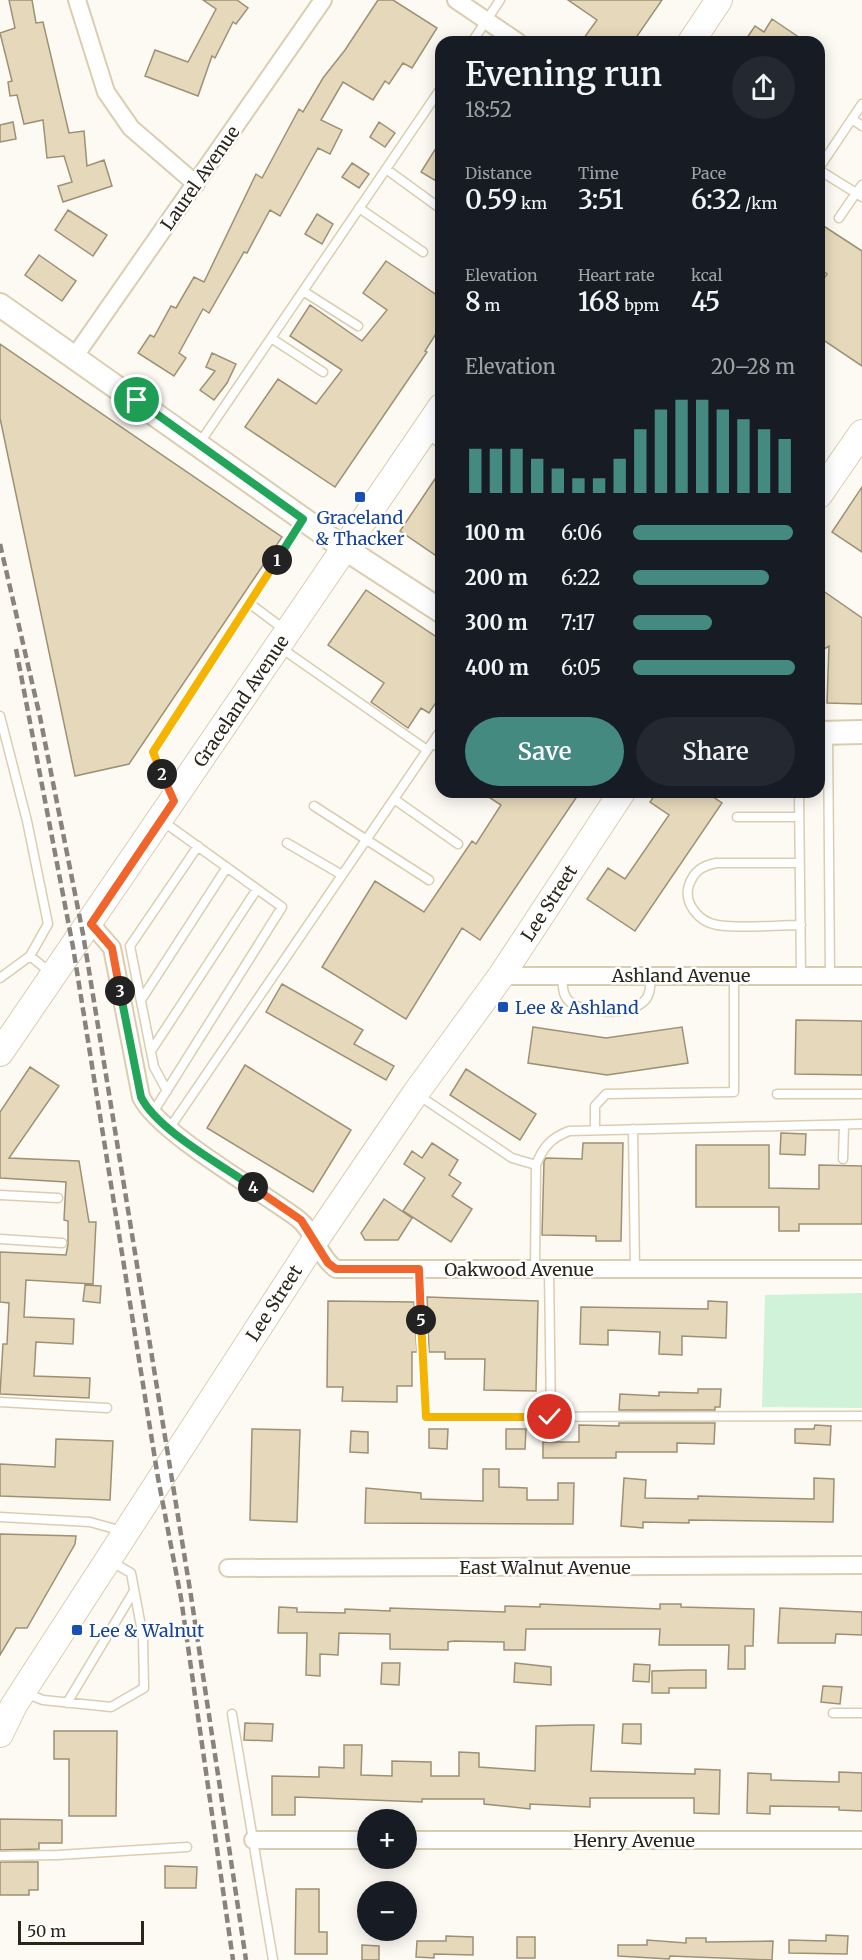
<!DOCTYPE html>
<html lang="en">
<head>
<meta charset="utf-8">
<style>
	body { margin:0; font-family:Merriweather,serif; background:#242831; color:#f1f3f6; height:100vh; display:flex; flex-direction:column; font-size:22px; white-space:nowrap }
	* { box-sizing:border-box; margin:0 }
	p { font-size:20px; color:#9ea1a6 }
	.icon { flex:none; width:33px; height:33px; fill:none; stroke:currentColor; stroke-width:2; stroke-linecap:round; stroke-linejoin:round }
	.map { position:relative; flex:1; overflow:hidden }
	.panel { position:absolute; left:435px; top:36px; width:390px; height:762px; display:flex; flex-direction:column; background:#171b24; border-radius:18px; box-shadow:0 3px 15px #0003 }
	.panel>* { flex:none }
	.buttons { position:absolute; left:357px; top:1809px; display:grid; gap:12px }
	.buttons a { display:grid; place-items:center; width:60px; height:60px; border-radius:50%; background:#171b24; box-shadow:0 3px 15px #0003; font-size:30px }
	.scale { position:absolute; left:18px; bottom:15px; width:126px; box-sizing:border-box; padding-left:6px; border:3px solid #2b261b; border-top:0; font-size:16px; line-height:21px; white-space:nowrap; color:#2b261b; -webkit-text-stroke:4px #fff; paint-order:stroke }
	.pin { position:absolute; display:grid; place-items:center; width:51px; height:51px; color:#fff; margin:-26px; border:3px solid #fff; border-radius:50%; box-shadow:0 2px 6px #0007 }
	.km { position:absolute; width:30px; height:30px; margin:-15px; border-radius:50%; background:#222; color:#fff; font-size:16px; line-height:30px; text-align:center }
	.round { display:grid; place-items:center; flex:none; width:63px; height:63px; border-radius:32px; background:#242831 }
	.headline { display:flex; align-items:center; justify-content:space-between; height:102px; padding:0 30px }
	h1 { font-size:33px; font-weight:600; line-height:45px }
	.metrics { display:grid; grid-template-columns:repeat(3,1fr); gap:9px; height:102px; padding:6px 30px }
	.metrics div { display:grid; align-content:center }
	.metrics b { font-size:26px; font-weight:600 }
	.metrics small { font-size:16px; font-weight:400 }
	.metrics p { font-size:16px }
	.chart { height:168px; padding:12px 30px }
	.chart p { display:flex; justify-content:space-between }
	.chart svg { width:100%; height:108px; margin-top:6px; stroke:#458a81; stroke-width:6 }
	.primary-button { display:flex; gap:12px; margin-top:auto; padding:12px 30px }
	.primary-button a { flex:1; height:69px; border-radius:36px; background:#458a81; color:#fff; font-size:24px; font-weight:600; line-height:69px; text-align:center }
	.primary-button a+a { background:#242831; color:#f1f3f6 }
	ul { padding:0 30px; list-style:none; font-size:20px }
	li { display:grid; grid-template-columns:96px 72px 1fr; align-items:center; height:45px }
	li i { height:15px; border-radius:8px; background:#458a81 }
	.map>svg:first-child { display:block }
</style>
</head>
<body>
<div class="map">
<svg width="862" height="1960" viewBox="0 0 862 1960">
	<rect width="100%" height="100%" fill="#fdfaf4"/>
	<!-- green -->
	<path fill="#cff2d8" d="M862 1293V1408L762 1407 765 1295Z"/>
	<!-- building -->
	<path fill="#e6d9bb" stroke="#9d9074" stroke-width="1.5" d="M9 0H32L36 23 43 22 69 133 84 131 87 166 104 160 112 186 63 202 58 186 72 182 64 156 47 158 43 120 24 124 17 95 10 96 8 82 12 81 0 33 15 28Z
		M203 0H237L248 8 236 24 233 22 215 58 212 56 198 96 145 76 155 50 188 62 216 9Z
		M378 0H393L437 28 412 68 403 63 389 84 385 81 373 100 343 82 321 120 342 130 330 154 318 148 280 216 270 210 247 253 244 252 209 313 203 309 179 353 186 358 174 376 138 353 150 335 154 337 171 306 176 308 194 277 204 282 256 174 262 178 299 109 303 112 323 78 345 50Z
		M568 0H662L633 42H581L597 20Z
		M772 19 806 42H744L755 26 764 32Z
		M13 122 16 139 0 142V125Z
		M379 122 395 133 385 147 370 137Z
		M441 140V184L421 172Z
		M352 163 369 174 359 188 342 177Z
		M68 210 107 235 93 256 55 230Z
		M317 214 333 224 322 244 305 234Z
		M819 223 862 251V366L819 337V286L827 274 819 268Z
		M39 255 76 281 62 301 25 275Z
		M386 261 441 298V326L425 351 427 352 335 487 245 427 278 379 316 404 342 370 290 336 310 305 362 341 387 310 363 293Z
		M0 344 282 537 129 764 75 776 0 418Z
		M212 353 236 364 227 383 214 400 200 390 215 371 206 367Z
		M441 470V559L400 531Z
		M862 487V552L832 532Z
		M819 588 862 618V704L827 703 829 646 819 652Z
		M366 590 441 640V695L429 713 421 708 408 728 371 702 384 683 328 645Z
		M481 792H580L480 940 462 928 406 1019 322 967 375 881 424 912 472 841 476 844 501 805Z
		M657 792H706L722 803 635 931 587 899 608 868 625 879 669 815 650 802Z
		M282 984 363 1030 354 1044 394 1066 386 1080 266 1012Z
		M796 1020 862 1021V1075L795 1074Z
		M533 1027 606 1038 682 1027 688 1063 607 1075 528 1063Z
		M245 1065 351 1130 313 1192 207 1128Z
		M30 1067 59 1086 9 1158 79 1161 89 1222H96L93 1284 26 1280 24 1317 74 1319 73 1344 36 1342 34 1376 90 1378 89 1398 0 1394 3 1344H7L9 1303 0 1302V1252L66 1255 68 1244V1221L64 1220 66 1182 0 1178V1112Z
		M466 1069 536 1114 520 1140 450 1095Z
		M781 1133 806 1134 805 1155 780 1154Z
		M432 1143 458 1160 449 1175 461 1183 452 1196 472 1209 451 1242 403 1211 425 1178 404 1164 412 1151 422 1158Z
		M583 1143H623L621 1241H596V1236L542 1235 544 1161 546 1158 582 1159Z
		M696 1145H769V1188L819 1189V1165L862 1166V1224H799V1231H779V1207H696Z
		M384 1199 412 1218 398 1240H365L361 1233Z
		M85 1285 101 1286 100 1303 83 1301Z
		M427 1297 538 1301 536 1391 484 1390 485 1359H445V1352H429Z
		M328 1301 414 1302 417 1352H412V1386H397V1402L342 1401 343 1387H327Z
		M708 1301 727 1302 726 1338 682 1336V1355L659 1354 660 1332 608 1330V1345L580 1344 581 1307 708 1309Z
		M698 1389H721L720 1407H715V1410H619L620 1394 659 1396V1392L698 1393Z
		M619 1423H715L714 1444 677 1443V1452H616V1458H543V1442H579V1425L619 1426Z
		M815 1425 831 1426 830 1445 795 1443V1429H814Z
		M252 1429 300 1430 297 1522 250 1520Z
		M429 1429H448L447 1449 429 1448Z
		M506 1429H526L525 1449H506Z
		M351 1431 368 1432V1453L350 1452Z
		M56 1439 113 1441 110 1500 0 1496V1464L55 1467Z
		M483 1469H499V1487L527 1488V1500H558V1483H574L573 1524 365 1523 366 1488 421 1493V1499L483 1501Z
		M624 1478 646 1480 645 1498 698 1499V1496L814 1499V1478L834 1479 833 1522 689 1520V1523L643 1522V1528L621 1526Z
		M0 1534 76 1536 75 1544 27 1628H16L0 1655Z
		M540 1604 660 1609V1604H681V1607L754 1609 753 1646H745V1669H728L729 1645H659L660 1629H526L525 1650H504V1642L454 1641 448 1642V1650L390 1649V1634L339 1633 338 1655 320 1654V1676L306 1675 307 1633H278L279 1607 297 1608V1612L345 1613V1609L390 1611V1608L505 1612V1606L540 1607Z
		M780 1608 862 1612V1635L836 1634 835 1643H778Z
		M382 1663H400L399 1685 381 1684Z
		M515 1663 551 1667V1685L514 1682Z
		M634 1664 650 1665 649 1682 633 1681Z
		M689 1670H706V1688H669V1693H652V1671Z
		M823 1686 842 1687 840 1704 821 1702Z
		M245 1723 273 1724 272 1741 244 1740Z
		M623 1724H641V1744L622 1743Z
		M574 1725H594L591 1771 695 1774V1769L720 1770 719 1814 694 1813V1798H590V1807L530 1804V1809L484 1804V1799H422V1802L295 1797V1815H272V1776L319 1777V1767L344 1768V1745H362L361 1775 392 1776V1761L431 1762V1776H459V1752L479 1753V1767L535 1771 536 1726Z
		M54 1731H117L116 1816H69V1759H54Z
		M839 1772 862 1773V1811L839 1810V1807L770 1806V1814L747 1813 748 1773 771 1774V1780L839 1782Z
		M0 1819 62 1820V1843H39V1849L0 1850Z
		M0 1862H38V1890H29V1895H0Z
		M165 1866 197 1867 196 1888H165Z
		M296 1889H319V1932H327V1954H295Z
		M826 1935 848 1936 847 1954 789 1953V1940L826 1941Z
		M446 1936 473 1937V1955L434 1954V1958L416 1957 417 1941H446Z
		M517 1937H535V1958H517Z
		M686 1938H706V1942L773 1941 772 1960 670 1956 669 1959 618 1956V1945H647V1940L686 1943Z
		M362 1945 379 1946V1960H362Z"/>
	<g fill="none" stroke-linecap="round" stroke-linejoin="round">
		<defs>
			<path id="lane" d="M472 42 500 0
				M852 119 862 126
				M819 168 862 104
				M386 169 441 209
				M819 170 856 193 862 185
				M359 208 423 252
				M839 218 856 193 862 197
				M303 291 358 326
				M271 338 323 372
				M427 434 441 444
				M199 444 441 88
				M249 603 285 630
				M281 648 427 750
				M0 716 27 821 48 924 30 956 51 973
				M828 733 830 976
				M432 743 441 749
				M799 792 801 975
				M171 795 153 752 303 520
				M394 799 458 844
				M314 806 429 880
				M737 817H799
				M287 843 342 875
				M799 863H716C702 866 694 871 689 885 683 903 699 922 717 925 744 929 774 925 801 925
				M562 976C563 985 562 996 570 1002 587 1014 627 1016 643 1002 651 996 650 985 651 976
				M0 978 30 956
				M141 1000 227 867
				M151 1051 257 889
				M167 1091 154 1067 130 946 198 846
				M777 1094H862
				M418 1095 512 1158 536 1165
				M152 1114 282 907 161 820
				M169 1129 441 730
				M633 1129 635 1269
				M595 1130V1106L606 1094 734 1092V975
				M843 1159 844 1125
				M0 1195 58 1198
				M0 1239 62 1243
				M419 1269 426 1417 862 1416
				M535 1269 536 1165C543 1147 551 1138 569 1131L862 1124
				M549 1269 551 1417
				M0 1402 107 1408
				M0 1517 90 1522 122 1531
				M25 1693 43 1700 111 1707 144 1688 143 1637 131 1573 110 1561
				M67 1703 134 1591
				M833 1713H862
				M232 1714 273 1960
				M0 1856 58 1855 187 1847"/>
			<path id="street" d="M77 0 106 92 131 128 196 184
				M456 0 518 42
				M75 356 323 0
				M91 924 112 948 141 1097C158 1133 261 1191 297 1218 314 1230 318 1256 336 1269H862
				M501 976H862
				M228 1568 862 1565
				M253 1840H368
				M406 1840H862"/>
			<path id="secondary" d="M0 305 344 548 441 611
				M819 733 862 732"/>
			<path id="primary" d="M691 42 719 0
				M819 495 862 433
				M0 1053 441 407
				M0 1734 14 1705 314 1242 415 1094 501 976 622 792"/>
		</defs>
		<!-- lane casing -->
		<use href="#lane" stroke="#dbcdb0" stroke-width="11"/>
		<!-- street casing -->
		<use href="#street" stroke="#dbcdb0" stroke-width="20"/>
		<!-- secondary casing -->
		<use href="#secondary" stroke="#dbcdb0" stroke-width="26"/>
		<!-- primary casing -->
		<use href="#primary" stroke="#dbcdb0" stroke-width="28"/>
		<!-- lane -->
		<use href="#lane" stroke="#fff" stroke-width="8"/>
		<!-- street -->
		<use href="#street" stroke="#fff" stroke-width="16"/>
		<!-- secondary -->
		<use href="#secondary" stroke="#fff" stroke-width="22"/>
		<!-- primary -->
		<use href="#primary" stroke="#fff" stroke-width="26"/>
		<!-- rail -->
		<path stroke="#88847b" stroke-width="4.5" stroke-dasharray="9 4.5" stroke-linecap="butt" d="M0 544 40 717 83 934 191 1596 246 1960
			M16 649 73 947 158 1478 181 1598 233 1960"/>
	</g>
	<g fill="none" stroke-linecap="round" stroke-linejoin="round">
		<defs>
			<path id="split-1" d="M137 400 303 519 277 560"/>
			<path id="split-2" d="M162 774 153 752 277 560"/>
			<path id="split-3" d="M120 991 112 948 91 924 174 801 162 774"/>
			<path id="split-4" d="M120 991 141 1097C157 1130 222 1165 253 1187"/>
			<path id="split-5" d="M253 1187 301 1220 328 1263 336 1269H419L421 1320"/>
			<path id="split-6" d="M421 1320 426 1417H550"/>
		</defs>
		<!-- split-1 casing -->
		<use href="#split-1" stroke="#fff" stroke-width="12"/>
		<!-- split-2 casing -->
		<use href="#split-2" stroke="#fff" stroke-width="12"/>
		<!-- split-3 casing -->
		<use href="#split-3" stroke="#fff" stroke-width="12"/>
		<!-- split-4 casing -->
		<use href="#split-4" stroke="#fff" stroke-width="12"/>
		<!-- split-5 casing -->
		<use href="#split-5" stroke="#fff" stroke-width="12"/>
		<!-- split-6 casing -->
		<use href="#split-6" stroke="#fff" stroke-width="12"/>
		<!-- split-1 -->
		<use href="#split-1" stroke="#22a559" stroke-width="8"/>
		<!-- split-2 -->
		<use href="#split-2" stroke="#f5b400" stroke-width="8"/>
		<!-- split-3 -->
		<use href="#split-3" stroke="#f0652b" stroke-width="8"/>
		<!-- split-4 -->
		<use href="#split-4" stroke="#22a559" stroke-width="8"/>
		<!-- split-5 -->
		<use href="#split-5" stroke="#f0652b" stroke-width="8"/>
		<!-- split-6 -->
		<use href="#split-6" stroke="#f5b400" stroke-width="8"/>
	</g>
	<!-- markers -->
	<g fill="#1a4fb4" stroke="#fff" stroke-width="2">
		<rect x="354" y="491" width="12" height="12" rx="3"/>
		<rect x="497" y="1001" width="12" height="12" rx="3"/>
		<rect x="71" y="1624" width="12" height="12" rx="3"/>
	</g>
	<g text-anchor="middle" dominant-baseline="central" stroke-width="5" stroke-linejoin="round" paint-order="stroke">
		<!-- street labels -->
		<g font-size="18" fill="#2b261b" stroke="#fff">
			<text transform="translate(200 178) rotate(-55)">Laurel Avenue</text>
			<text transform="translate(241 701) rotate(-56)">Graceland Avenue</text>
			<text transform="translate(549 903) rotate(-57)">Lee Street</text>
			<text x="681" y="975">Ashland Avenue</text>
			<text x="519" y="1269">Oakwood Avenue</text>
			<text transform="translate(274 1303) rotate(-57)">Lee Street</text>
			<text x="545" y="1567">East Walnut Avenue</text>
			<text x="634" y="1840">Henry Avenue</text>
		</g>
		<!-- transit labels -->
		<g font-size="18" fill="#164399" stroke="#fff" text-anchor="start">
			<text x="360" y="517" text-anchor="middle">Graceland<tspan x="360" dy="21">&amp; Thacker</tspan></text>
			<text x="515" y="1007">Lee &amp; Ashland</text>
			<text x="89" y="1630">Lee &amp; Walnut</text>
		</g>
	</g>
</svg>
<div class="buttons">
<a>+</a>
<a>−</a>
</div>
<div class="scale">50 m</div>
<div class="pin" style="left:137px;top:400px;background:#1e9e55"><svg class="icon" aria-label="arrive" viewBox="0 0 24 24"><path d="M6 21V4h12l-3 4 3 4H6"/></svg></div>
<div class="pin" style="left:550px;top:1417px;background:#d93025"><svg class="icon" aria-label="check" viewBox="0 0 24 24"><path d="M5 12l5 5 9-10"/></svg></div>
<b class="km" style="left:277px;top:560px">1</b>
<b class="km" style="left:162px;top:774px">2</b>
<b class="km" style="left:120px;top:991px">3</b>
<b class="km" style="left:253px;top:1187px">4</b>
<b class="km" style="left:421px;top:1320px">5</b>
<section class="panel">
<div class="headline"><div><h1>Evening run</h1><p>18:52</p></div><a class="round"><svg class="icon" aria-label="share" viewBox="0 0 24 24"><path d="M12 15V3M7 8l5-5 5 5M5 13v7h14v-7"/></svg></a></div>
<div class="metrics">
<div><p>Distance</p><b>0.59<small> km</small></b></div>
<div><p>Time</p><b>3:51</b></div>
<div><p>Pace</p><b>6:32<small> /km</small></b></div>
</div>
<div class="metrics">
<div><p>Elevation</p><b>8<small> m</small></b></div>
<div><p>Heart rate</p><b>168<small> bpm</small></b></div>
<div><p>kcal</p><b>45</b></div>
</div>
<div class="chart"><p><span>Elevation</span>20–28 m</p>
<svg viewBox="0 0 160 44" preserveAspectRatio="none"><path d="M5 44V26M15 44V26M25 44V26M35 44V30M45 44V34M55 44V38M65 44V38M75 44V30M85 44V18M95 44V10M105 44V6M115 44V6M125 44V10M135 44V14M145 44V18M155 44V22"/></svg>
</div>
<ul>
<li><b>100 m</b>6:06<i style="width:99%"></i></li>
<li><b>200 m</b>6:22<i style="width:84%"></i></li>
<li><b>300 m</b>7:17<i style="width:49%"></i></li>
<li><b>400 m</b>6:05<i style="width:100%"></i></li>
</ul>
<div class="primary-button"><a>Save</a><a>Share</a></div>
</section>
</div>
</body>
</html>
